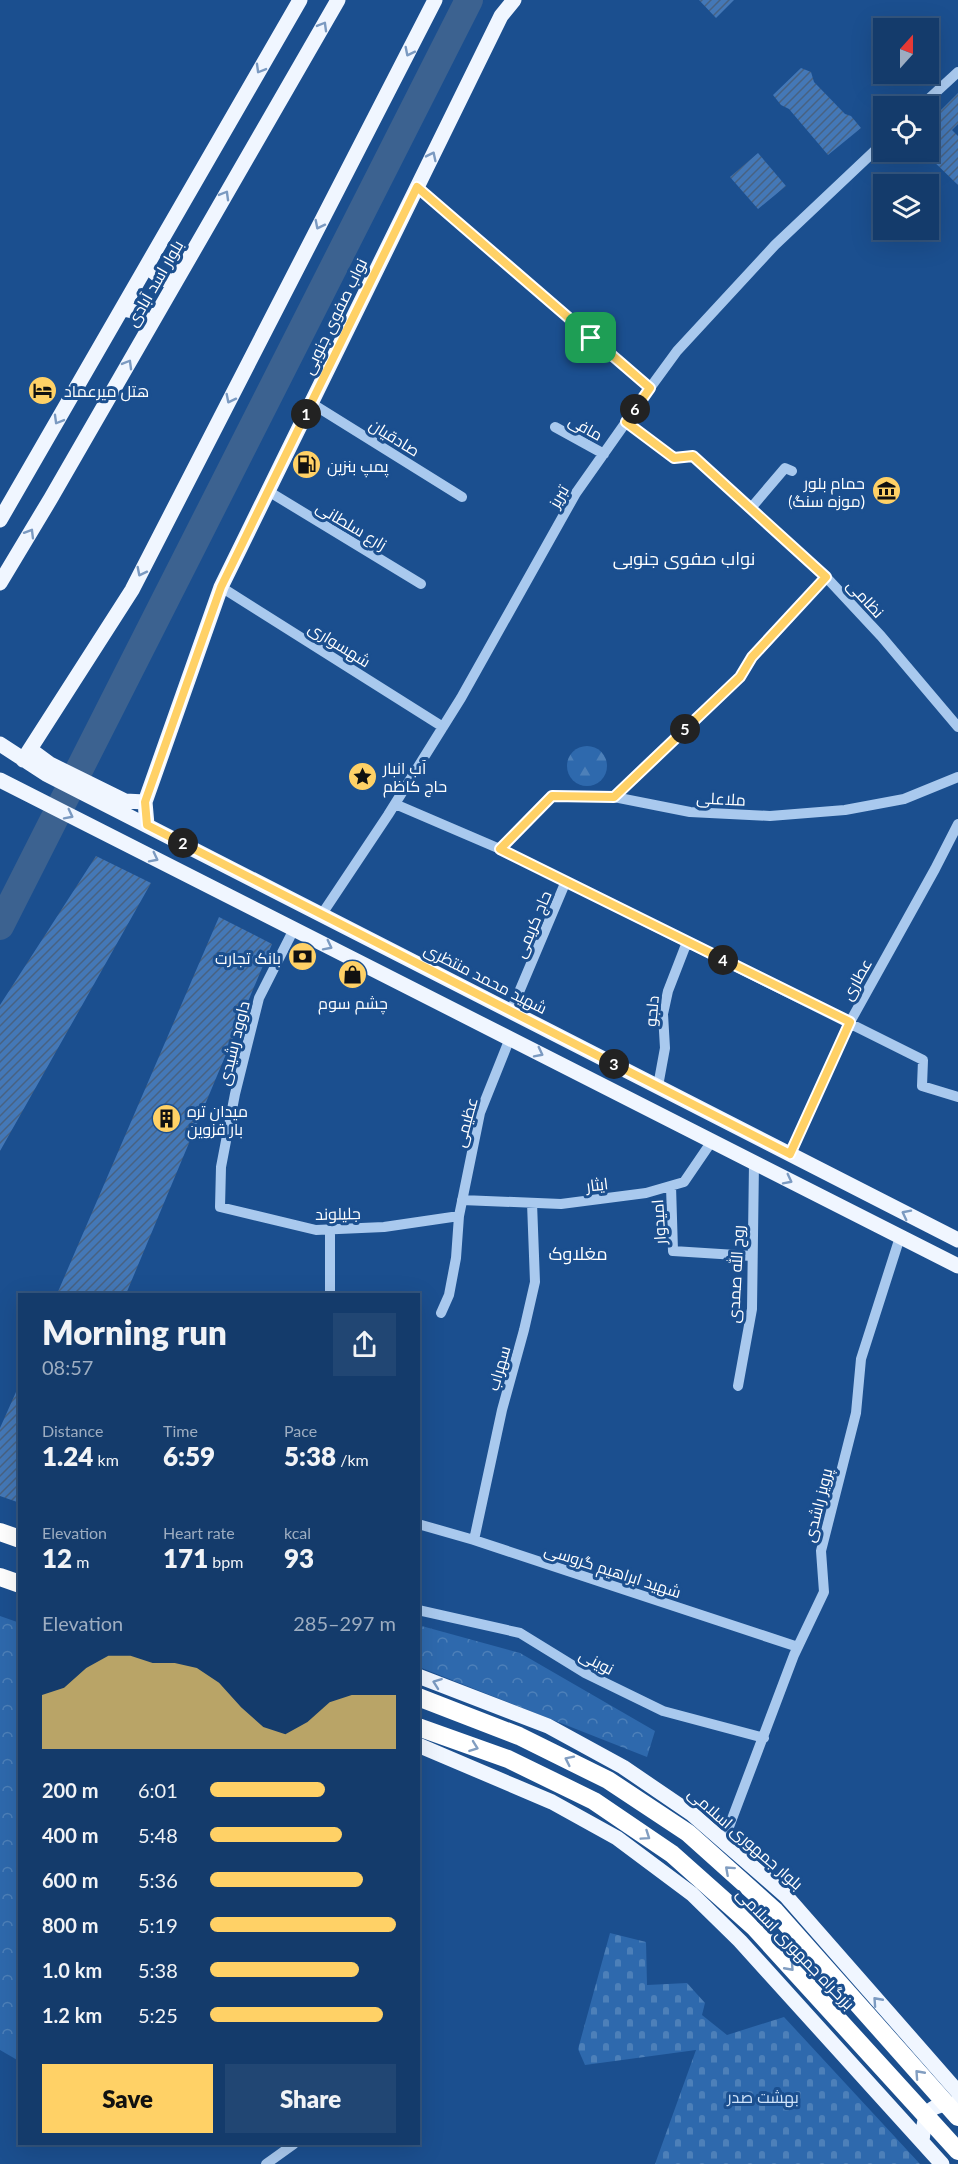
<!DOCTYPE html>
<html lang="en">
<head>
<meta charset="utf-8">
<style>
	body { margin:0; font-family:Lato,Cairo,sans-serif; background:#214673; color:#f1f3f6; height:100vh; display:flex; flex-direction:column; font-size:22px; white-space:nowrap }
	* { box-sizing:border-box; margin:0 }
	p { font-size:20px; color:#9dadc1 }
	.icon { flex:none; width:33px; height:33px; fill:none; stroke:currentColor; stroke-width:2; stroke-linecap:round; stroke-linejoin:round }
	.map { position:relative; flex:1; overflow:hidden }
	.panel { position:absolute; left:18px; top:1293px; width:402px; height:852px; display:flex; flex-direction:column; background:#143b6b; border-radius:0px; box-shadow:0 6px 24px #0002,0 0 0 2px #33557e }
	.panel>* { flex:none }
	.needle { width:39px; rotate:21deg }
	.controls { position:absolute; left:873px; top:18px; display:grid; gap:12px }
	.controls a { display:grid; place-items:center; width:66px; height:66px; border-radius:0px; background:#143b6b; box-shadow:0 6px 24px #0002,0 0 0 2px #33557e; font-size:30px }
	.pin { position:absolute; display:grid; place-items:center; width:51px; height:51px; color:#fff; margin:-26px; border-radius:12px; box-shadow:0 3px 9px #0006 }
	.km { position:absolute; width:30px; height:30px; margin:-15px; border-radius:50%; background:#222; color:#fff; font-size:16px; line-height:30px; text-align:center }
	.round { display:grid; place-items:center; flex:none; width:63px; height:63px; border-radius:0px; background:#214673 }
	.head { display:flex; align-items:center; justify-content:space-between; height:102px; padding:0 24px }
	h1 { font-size:33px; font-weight:800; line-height:45px }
	.metrics { display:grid; grid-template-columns:repeat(3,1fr); gap:9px; height:102px; padding:6px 24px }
	.metrics div { display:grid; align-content:center }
	.metrics b { font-size:26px; font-weight:800 }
	.metrics small { font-size:16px; font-weight:400 }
	.metrics p { font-size:16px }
	.chart { height:168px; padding:12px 24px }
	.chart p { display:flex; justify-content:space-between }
	.chart svg { width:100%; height:108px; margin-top:6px; fill:#ffd166; opacity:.7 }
	.action { display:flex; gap:12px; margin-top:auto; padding:12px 24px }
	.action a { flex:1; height:69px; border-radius:0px; background:#ffd166; color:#111; font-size:24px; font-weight:800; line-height:69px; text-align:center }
	.action a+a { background:#214673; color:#f1f3f6 }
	ul { padding:0 24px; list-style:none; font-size:20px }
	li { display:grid; grid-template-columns:96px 72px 1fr; align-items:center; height:45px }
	li i { height:15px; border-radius:8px; background:#ffd166 }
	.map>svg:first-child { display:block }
</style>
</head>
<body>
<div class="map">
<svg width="958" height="2164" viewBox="0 0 958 2164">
	<defs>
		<pattern id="forest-firs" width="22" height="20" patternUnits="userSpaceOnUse" patternTransform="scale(1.5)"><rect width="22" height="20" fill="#2e69ad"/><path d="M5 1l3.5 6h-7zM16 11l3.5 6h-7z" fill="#4d80b9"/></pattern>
		<pattern id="cemetery-stones" width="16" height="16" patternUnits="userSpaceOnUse" patternTransform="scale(1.5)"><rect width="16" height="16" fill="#2e69ad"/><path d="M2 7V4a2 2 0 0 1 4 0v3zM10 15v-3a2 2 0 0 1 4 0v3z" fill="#4d80b9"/></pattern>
		<pattern id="park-crowns" width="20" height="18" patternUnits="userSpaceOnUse" patternTransform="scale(1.5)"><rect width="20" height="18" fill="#2e69ad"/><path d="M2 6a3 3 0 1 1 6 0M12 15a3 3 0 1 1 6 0" fill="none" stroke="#4d80b9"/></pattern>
		<pattern id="building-hatch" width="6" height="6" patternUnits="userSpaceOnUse" patternTransform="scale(1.5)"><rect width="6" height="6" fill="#4478b7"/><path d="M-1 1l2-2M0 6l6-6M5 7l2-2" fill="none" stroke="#486282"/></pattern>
	</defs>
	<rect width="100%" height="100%" fill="#1b4f8f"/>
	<!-- forest -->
	<path fill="url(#forest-firs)" d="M567 766a20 20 0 1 1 40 0a20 20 0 1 1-40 0Z"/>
	<!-- cemetery -->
	<path fill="url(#cemetery-stones)" d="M610 1933 646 1942 647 1985 687 1983 705 2003 702 2015 727 2035 784 2017 920 2164H655L696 2050 585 2065 578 2049Z"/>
	<!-- park -->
	<path fill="url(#park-crowns)" d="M0 1616 20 1623 19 2061 0 2050Z
		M418 1625 520 1653 655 1731 647 1757 419 1667Z"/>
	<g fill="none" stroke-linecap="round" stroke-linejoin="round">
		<!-- river -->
		<path stroke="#3c6290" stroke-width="28" d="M0 926 469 0"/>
	</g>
	<!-- building -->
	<path fill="url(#building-hatch)" d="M699 0H734L716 18Z
		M801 68 811 72 814 82 845 114 851 116 861 128 828 155 789 109 781 105 773 95Z
		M958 93V124L952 130 958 136V185L928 156V123Z
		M758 153 786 186 758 209 730 177Z
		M96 856 151 883 0 1151V1005Z
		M219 917 272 944 126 1294H57Z
		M20 1383V1503L0 1496V1428Z"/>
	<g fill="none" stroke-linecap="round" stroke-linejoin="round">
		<!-- minor -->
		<path stroke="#a9c9ee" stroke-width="10" d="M921 106 958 72
			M417 187 650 388
			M311 403 462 497
			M626 422 674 458 693 456 826 577 881 636 958 727
			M555 427 604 454
			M268 491 421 584
			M751 508 785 468 792 471
			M221 587 443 727
			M614 797 740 677 752 658 826 577
			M395 804 500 849 923 1060 922 1086 958 1097
			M500 849 552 796 614 797 690 812 770 816 845 810 904 799 958 777
			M322 914 388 815 461 698 576 493 650 388 677 351 775 245 884 142
			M294 929 259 998 235 1094 221 1167 220 1207 316 1230 384 1227 459 1216
			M511 1011 566 881
			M658 1086 665 1048 663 1014 668 991 687 942
			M790 1154 850 1022 935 869 958 824
			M671 1186 673 1251 752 1256
			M462 1200 561 1204 646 1193 684 1182 712 1141
			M330 1294V1229
			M441 1313 449 1295 456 1258 459 1216 480 1113 510 1038
			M738 1386 752 1309 754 1163
			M418 1524 474 1540 798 1647
			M474 1540 502 1410 524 1330 535 1282 532 1203
			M418 1610 520 1633 585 1673 663 1711 764 1738
			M724 1840 794 1655 824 1592 821 1551 856 1413 861 1359 900 1237
			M266 2164 294 2144"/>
		<!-- major -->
		<path stroke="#f0f6ff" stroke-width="15" d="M147 266 162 279 175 282
			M122 309C135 310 143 315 150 326
			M0 520 300 0
			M0 583 51 498 338 0
			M0 744 46 774 958 1240
			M31 750 50 764 125 801 145 802
			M23 760 132 590 435 0
			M0 780 958 1266
			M147 825 145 802 221 587 501 16 514 0
			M418 1676 548 1726 623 1767 692 1814 786 1896 958 2092
			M418 1745 552 1802 617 1838 692 1894 740 1941 942 2164
			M922 2141C925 2115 925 2104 955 2104"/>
		<!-- highway -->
		<path stroke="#fff" stroke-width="18" d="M0 1532 20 1539
			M0 1577 20 1584
			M418 1697 519 1736 608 1780 688 1833 775 1911 958 2117
			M418 1727 508 1759 594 1801 672 1854 754 1927 958 2151"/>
	</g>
	<!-- one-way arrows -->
	<defs><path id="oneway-chevron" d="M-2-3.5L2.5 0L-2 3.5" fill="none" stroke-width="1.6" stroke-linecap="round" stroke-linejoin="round" transform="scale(1.5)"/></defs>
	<g stroke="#7b9ac1">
		<use href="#oneway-chevron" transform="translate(323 26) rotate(-60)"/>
		<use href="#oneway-chevron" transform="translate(409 52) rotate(117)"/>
		<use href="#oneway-chevron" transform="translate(260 69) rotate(120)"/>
		<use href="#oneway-chevron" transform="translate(432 156) rotate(-64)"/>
		<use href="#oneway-chevron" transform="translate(225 195) rotate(-60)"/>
		<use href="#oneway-chevron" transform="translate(319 225) rotate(117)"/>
		<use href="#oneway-chevron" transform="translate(128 364) rotate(-60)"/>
		<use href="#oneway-chevron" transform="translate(230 399) rotate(117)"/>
		<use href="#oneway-chevron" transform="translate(58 420) rotate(120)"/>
		<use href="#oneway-chevron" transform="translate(30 533) rotate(-59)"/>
		<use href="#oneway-chevron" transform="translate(141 572) rotate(117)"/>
		<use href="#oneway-chevron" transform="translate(69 815) rotate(27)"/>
		<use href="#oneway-chevron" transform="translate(154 858) rotate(27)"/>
		<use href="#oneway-chevron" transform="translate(328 946) rotate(27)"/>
		<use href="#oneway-chevron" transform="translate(539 1053) rotate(27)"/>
		<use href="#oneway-chevron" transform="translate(788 1180) rotate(27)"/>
		<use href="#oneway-chevron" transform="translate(906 1214) rotate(-153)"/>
		<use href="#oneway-chevron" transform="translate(437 1683) rotate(-160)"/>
		<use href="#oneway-chevron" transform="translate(877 2001) rotate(-132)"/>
	</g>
	<g stroke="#829ec1">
		<use href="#oneway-chevron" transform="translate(474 1747) rotate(20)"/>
		<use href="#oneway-chevron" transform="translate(569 1760) rotate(-154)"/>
		<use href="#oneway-chevron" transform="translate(646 1836) rotate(34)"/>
		<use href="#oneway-chevron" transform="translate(729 1870) rotate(-138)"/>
		<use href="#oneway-chevron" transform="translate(790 1967) rotate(48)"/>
		<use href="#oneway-chevron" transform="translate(919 2074) rotate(-132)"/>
	</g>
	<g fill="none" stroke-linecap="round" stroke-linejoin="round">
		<defs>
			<path id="route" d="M417 187 650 388 626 422 674 458 693 456 826 577 752 657 740 677 614 797 552 796 500 849 850 1022 790 1154 147 825 145 802 221 587Z"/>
		</defs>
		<!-- route casing -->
		<use href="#route" stroke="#fff" stroke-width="12"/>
		<!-- route -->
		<use href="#route" stroke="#ffd166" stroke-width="8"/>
	</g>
	<!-- icons -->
	<defs>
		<symbol id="hotel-disc" viewBox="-11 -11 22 22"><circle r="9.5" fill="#ffd166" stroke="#1b4f8f"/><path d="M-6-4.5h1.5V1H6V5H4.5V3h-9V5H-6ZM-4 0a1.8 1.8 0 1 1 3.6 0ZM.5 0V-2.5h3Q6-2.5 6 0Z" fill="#111"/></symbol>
		<symbol id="fuel-disc" viewBox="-11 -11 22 22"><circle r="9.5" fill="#ffd166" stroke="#1b4f8f"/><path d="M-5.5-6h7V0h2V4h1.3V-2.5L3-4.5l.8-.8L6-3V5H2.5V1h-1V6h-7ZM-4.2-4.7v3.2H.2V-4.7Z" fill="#111"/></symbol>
		<symbol id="museum-disc" viewBox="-11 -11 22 22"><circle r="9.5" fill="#ffd166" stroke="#1b4f8f"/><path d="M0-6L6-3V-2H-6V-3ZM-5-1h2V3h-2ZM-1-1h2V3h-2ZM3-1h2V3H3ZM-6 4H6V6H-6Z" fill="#111"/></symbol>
		<symbol id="sight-disc" viewBox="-11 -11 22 22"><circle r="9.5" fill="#ffd166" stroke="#1b4f8f"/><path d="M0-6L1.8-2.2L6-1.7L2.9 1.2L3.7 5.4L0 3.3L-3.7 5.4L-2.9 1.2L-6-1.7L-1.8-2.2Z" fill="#111"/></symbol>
		<symbol id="bank-disc" viewBox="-11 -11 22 22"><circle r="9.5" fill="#ffd166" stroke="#1b4f8f"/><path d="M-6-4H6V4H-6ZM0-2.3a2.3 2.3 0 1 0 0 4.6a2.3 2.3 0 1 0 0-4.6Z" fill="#111"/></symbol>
		<symbol id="shop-disc" viewBox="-11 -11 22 22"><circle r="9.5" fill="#ffd166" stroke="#1b4f8f"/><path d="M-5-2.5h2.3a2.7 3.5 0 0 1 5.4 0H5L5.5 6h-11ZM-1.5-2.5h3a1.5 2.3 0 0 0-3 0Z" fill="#111"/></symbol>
		<symbol id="building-disc" viewBox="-11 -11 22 22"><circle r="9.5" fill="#ffd166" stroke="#1b4f8f"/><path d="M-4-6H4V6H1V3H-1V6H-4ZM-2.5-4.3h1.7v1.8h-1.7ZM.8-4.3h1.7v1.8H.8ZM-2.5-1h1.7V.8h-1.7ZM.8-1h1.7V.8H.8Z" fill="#111"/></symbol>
	</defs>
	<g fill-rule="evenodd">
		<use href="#hotel-disc" x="26" y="374" width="33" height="33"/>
		<use href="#fuel-disc" x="290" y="448" width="33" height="33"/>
		<use href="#museum-disc" x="870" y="474" width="33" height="33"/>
		<use href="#sight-disc" x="346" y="760" width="33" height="33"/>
		<use href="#bank-disc" x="286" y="940" width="33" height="33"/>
		<use href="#shop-disc" x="336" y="958" width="33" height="33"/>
		<use href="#building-disc" x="150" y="1102" width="33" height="33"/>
	</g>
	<g text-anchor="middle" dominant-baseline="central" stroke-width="6" stroke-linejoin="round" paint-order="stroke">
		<!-- street labels -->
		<g font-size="16" fill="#fff" stroke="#1b4f8f">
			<text transform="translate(154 283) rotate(-60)">بلوار اسد آبادی</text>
			<text transform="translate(334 316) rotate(-64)">نواب صفوی جنوبی</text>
			<text transform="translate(586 427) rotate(29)">مافی</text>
			<text transform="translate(395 437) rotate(32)">صادقیان</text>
			<text transform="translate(558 496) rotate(-60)">تبریز</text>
			<text transform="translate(352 525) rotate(31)">زارع سلطانی</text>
			<text transform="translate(866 598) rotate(47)">نظامی</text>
			<text transform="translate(340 644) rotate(32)">شهسواری</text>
			<text transform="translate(721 798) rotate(3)">ملاعلی</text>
			<text transform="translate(532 924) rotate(-67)">حاج کریمی</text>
			<text transform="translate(486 978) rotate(27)">شهید محمد منتظری</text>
			<text transform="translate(856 979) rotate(-61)">عطاری</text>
			<text transform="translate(651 1011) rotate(-85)">دلجو</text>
			<text transform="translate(233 1043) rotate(-76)">داوود رشیدی</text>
			<text transform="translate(465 1122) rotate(-75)">عظیمی</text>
			<text transform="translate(597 1184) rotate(-7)">ایثار</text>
			<text transform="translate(338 1213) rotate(-1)">جلیلوند</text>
			<text transform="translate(658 1222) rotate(-94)">امیدوار</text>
			<text transform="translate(735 1274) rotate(-87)">روح الله صمدی</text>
			<text transform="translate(498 1368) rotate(-74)">سهراب</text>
			<text transform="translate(817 1505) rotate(-76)">پرویز راشدی</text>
			<text transform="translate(613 1570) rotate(18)">شهید ابراهیم گروسی</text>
			<text transform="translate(597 1661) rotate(28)">نوینی</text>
			<text transform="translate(746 1838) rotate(41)">بلوار جمهوری اسلامی</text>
			<text transform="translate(796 1948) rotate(46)">بزرگراه جمهوری اسلامی</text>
		</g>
		<!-- poi labels -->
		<g font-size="16" fill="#fff" stroke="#1b4f8f" text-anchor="start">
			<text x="64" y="390">هتل میرعماد</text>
			<text x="327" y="465">پمپ بنزین</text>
			<text x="865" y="482" text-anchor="end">حمام بلور<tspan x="865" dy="18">(موزه سنگ)</tspan></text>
			<text x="383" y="767">آب انبار<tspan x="383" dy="18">حاج کاظم</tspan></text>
			<text x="281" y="957" text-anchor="end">بانک تجارت</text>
			<text x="353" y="1002" text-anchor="middle">چشم سوم</text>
			<text x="187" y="1110">میدان تره<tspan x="187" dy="18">بار قزوین</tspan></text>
		</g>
		<!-- park labels -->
		<g font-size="16" fill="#cfe3fa" stroke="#1b4f8f">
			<text x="763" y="2096">بهشت صدر</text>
		</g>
		<!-- neighbourhood labels -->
		<g font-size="18" fill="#fff" stroke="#1b4f8f">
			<text x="684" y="558">نواب صفوی جنوبی</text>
			<text x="578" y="1253">مغلاوک</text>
		</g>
	</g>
</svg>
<div class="controls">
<a><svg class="needle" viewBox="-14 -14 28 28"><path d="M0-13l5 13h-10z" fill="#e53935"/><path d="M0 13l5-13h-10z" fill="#9dadc1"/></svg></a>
<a><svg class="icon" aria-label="locate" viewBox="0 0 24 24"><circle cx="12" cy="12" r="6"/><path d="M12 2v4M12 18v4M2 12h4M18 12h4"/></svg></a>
<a><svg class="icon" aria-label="layers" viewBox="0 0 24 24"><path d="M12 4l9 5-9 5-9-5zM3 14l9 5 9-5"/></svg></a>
</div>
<div class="pin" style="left:591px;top:338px;background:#1e9e55"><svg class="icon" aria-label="arrive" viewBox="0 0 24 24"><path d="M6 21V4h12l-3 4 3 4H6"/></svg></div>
<b class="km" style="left:306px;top:414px">1</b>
<b class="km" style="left:183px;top:843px">2</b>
<b class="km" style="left:614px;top:1064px">3</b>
<b class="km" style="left:723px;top:960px">4</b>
<b class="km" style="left:685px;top:729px">5</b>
<b class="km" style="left:635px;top:409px">6</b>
<section class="panel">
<div class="head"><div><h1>Morning run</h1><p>08:57</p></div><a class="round"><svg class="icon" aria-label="share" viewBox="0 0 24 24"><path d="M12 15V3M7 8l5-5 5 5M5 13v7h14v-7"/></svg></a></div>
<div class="metrics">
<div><p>Distance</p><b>1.24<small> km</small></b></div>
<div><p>Time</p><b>6:59</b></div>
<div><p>Pace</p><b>5:38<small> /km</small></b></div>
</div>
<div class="metrics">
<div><p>Elevation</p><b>12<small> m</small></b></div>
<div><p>Heart rate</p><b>171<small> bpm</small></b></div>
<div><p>kcal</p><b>93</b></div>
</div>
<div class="chart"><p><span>Elevation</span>285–297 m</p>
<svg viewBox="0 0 160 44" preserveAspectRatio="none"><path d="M0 44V22L10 19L20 11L30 6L40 6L50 9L60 9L70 11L80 17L90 27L100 35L110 38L120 33L130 25L140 22L150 22L160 22V44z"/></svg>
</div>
<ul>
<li><b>200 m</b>6:01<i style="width:62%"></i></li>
<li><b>400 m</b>5:48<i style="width:71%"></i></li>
<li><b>600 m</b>5:36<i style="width:82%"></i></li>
<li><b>800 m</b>5:19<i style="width:100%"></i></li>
<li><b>1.0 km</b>5:38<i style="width:80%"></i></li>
<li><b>1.2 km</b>5:25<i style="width:93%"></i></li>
</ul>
<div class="action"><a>Save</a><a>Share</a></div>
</section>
</div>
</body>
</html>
